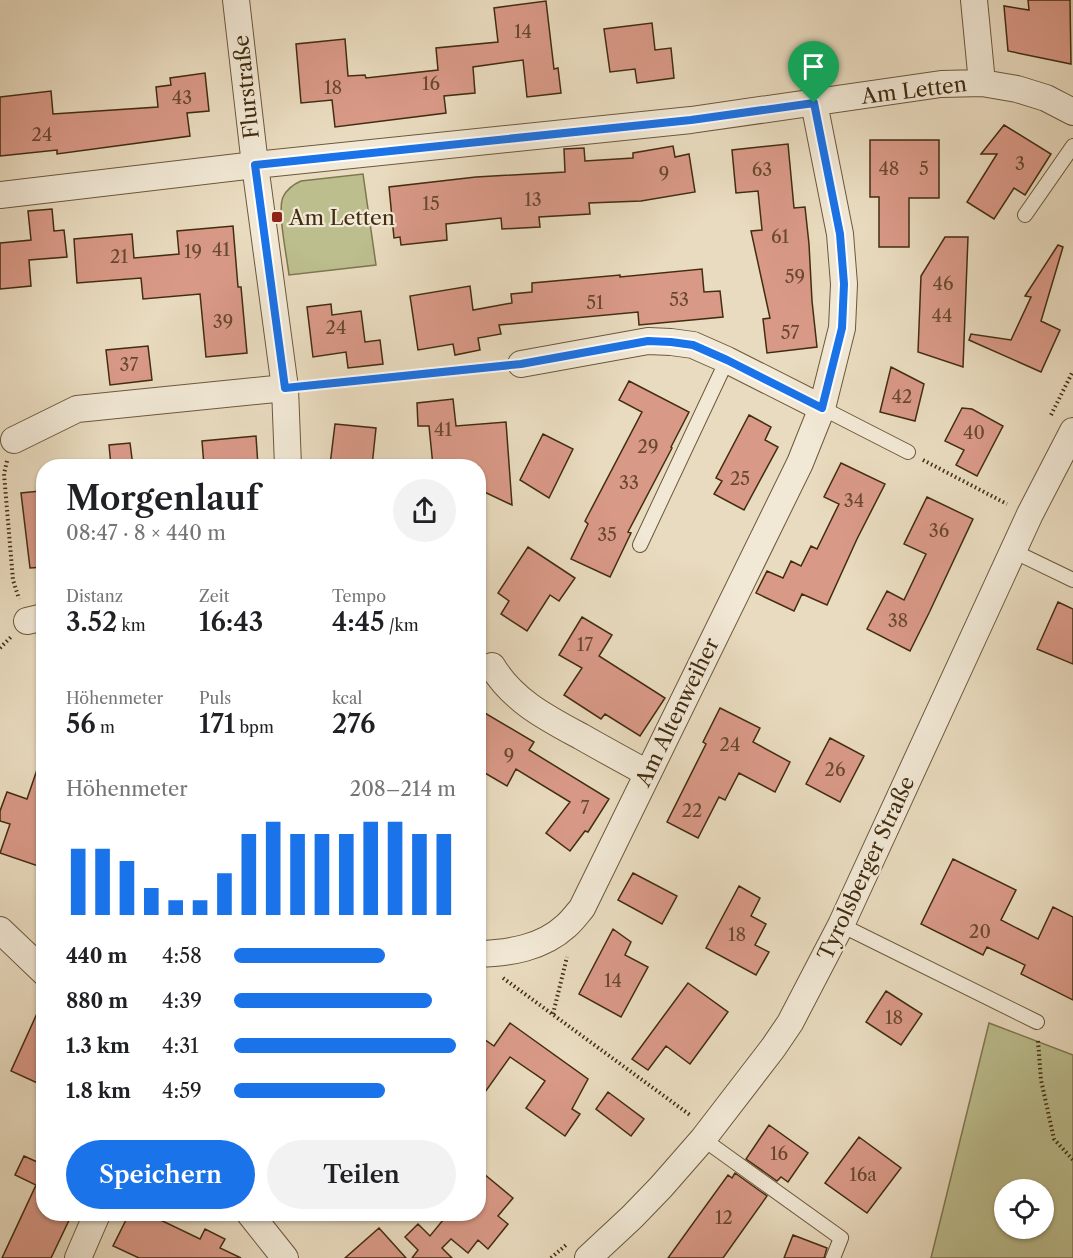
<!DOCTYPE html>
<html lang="de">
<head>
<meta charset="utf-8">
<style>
	body { margin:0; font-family:"Libre Caslon Text",serif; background:#f2f2f2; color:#202124; height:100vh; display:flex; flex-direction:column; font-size:22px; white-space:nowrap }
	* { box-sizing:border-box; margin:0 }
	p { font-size:20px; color:#757577 }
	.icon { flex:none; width:33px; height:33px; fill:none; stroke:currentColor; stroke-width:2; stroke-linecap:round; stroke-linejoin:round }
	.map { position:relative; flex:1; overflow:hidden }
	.details { position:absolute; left:36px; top:459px; width:450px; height:762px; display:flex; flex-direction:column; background:#fff; border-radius:24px; box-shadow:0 2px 4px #0004 }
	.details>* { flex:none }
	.controls { position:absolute; left:994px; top:1179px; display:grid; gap:12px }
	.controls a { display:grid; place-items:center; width:60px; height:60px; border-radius:50%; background:#fff; box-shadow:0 2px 4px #0004; font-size:30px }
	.pin { position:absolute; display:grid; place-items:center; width:51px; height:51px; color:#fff; margin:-62px -26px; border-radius:50% 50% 50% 0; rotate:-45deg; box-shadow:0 0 6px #0007 }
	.pin .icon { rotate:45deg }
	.round { display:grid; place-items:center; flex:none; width:63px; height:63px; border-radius:32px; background:#f2f2f2 }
	.headline { display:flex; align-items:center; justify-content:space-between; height:102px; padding:0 30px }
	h1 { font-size:33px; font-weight:600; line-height:45px }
	.stats { display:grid; grid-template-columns:repeat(3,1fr); gap:9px; height:102px; padding:6px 30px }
	.stats div { display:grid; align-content:center }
	.stats b { font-size:26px; font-weight:600 }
	.stats small { font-size:16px; font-weight:400 }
	.stats p { font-size:16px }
	.chart { height:168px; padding:12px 30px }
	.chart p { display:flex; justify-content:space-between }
	.chart svg { width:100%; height:108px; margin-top:6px; stroke:#1a73e8; stroke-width:6 }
	.cta { display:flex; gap:12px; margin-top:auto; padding:12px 30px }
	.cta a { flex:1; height:69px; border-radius:36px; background:#1a73e8; color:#fff; font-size:24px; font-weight:600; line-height:69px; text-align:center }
	.cta a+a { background:#f2f2f2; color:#202124 }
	ul { padding:0 30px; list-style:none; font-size:20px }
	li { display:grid; grid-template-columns:96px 72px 1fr; align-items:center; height:45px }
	li i { height:15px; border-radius:8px; background:#1a73e8 }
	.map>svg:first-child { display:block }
</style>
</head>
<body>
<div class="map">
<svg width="1073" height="1258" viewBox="0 0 1073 1258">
	<rect width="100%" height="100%" fill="#e9dbbf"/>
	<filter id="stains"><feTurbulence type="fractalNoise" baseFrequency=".00333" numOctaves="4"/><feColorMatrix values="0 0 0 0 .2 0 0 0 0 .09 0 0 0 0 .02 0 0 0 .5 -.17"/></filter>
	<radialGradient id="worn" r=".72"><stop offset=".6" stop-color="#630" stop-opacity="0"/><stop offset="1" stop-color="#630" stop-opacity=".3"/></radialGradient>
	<!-- green -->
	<path fill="#bcbe8e" stroke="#7f7650" stroke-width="1.5" fill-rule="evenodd" d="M363 174 376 265 289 275C287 257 277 211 283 197 287 189 294 184 301 181Z
		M989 1023 1073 1055V1258H931ZM1005 1190H1044V1228H1005Z"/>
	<!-- building -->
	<path fill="#d99987" stroke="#422d11" stroke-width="1.5" d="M1028 0H1070L1071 64 1008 51 1004 6 1029 10Z
		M546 1 554 69 558 68 561 93 527 97 523 60 473 67 475 93 444 96 446 113 335 127 332 100 301 103 296 44 345 39 348 76 365 75 366 78 438 70 436 48 498 42 494 8Z
		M652 23 655 50 671 48 674 78 637 83 635 69 610 72 604 29Z
		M205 73 209 111 187 113 190 136 57 154V150L0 156V97L51 91 53 114 158 107 156 87 171 85 170 78Z
		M1004 125 1051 154 1025 195 1014 188 994 219 967 202 997 154H981Z
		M870 140H939V198H909V247H879V197H870Z
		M788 144 794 208 805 207 809 244 812 301 817 347 767 353 763 319 770 318 751 231 762 230 758 191 736 193 732 150Z
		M673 146 675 157 689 154 695 192 641 201 589 203 590 214 539 217 540 227 502 229 501 218 446 224 447 240 401 245 400 237 394 238 389 187 476 177 565 172 564 149 584 148 585 161 633 158V153Z
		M52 209 54 231 64 230 67 257 29 260 31 286 0 289V243L31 240 28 211Z
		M233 226 238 287H241L247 353 206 357 200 294 143 299 141 278 77 283 74 239 132 234 134 258 179 254 177 231Z
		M945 237H968L963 367 918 352 921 276Z
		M1058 245 1063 247 1041 321 1060 330 1041 372 969 340 971 334 1011 340 1031 297 1025 296Z
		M702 269 704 292 720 291 723 317 639 325 638 312 499 325 501 334 478 338 480 350 455 355 453 344 418 350 410 296 470 286 473 310 512 303 511 294 532 292V283L620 275V277Z
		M331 304 332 315 361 311 365 342 380 340 383 364 348 368 346 352 313 357 307 307Z
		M148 346 152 380 110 385 106 350Z
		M891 367 924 384 915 421 880 412Z
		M629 381 689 412 671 447 672 448 628 532 631 533 610 577 571 559 588 524 585 521 642 412 619 400Z
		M453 399 456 426 506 422 512 505 478 489V466H433L429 426H418L417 403Z
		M962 408 972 409 1003 426 977 476 956 465 964 450 945 441Z
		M749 415 771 427 765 440 778 447 744 510 714 494 722 481 716 478Z
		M335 424 376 428 372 466 330 465Z
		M543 434 573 449 549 498 520 480Z
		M256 436 258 466H204L202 441Z
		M130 443 133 466H111L109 445Z
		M841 463 885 484 857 539 827 605 802 594 794 611 756 593 767 571 783 578 791 561 801 566 811 546 817 549 839 504 824 497Z
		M40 491 44 519V567L30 568 21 493Z
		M927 497 973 519 929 613 910 651 867 629 887 591 904 600 926 554 904 544Z
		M528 547 575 578 559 601 550 595 527 631 501 614 509 601 498 593Z
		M1058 602 1073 609V664L1037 649Z
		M582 617 612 635 599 656 665 698 640 736 605 714 601 719 564 695 582 668 559 655Z
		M720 708 760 728 753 742 790 762 775 792 739 773 725 800 719 797 698 838 667 822 706 744 703 742Z
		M478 709 534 742 529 750 609 799 588 832 585 831 570 851 546 833 570 802 516 769 507 786 478 769Z
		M830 738 864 756 840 802 806 784Z
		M40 761 44 762V868L0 853 10 824 0 821V811L7 792 27 799Z
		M953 859 1016 890 1001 920 1038 939 1053 907 1073 917V1000L1021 974 1025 965 987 947 983 955 921 924Z
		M633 873 677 896 662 924 618 900Z
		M739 886 760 898 751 916 766 924 755 945 769 952 756 975 706 948Z
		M613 929 631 942 625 955 648 967 621 1017 579 994Z
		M688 983 728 1012 690 1064 666 1046 648 1070 632 1059Z
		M886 991 922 1014 901 1045 866 1022Z
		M44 998V1086L11 1071Z
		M510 1023 588 1079 572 1109 580 1114 565 1136 526 1108 545 1081 510 1057 478 1102V1035L494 1046Z
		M608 1092 644 1119 631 1136 596 1109Z
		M769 1125 808 1153 788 1182 781 1177 777 1181 746 1159Z
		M859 1137 901 1168 867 1213 825 1183Z
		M24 1156 44 1165V1214H72L51 1258H2L36 1185 15 1175Z
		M478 1169 513 1198 498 1216 508 1224 488 1249 478 1240 468 1253 451 1239 442 1248 452 1258H412L418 1250 405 1237 418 1224 430 1236 448 1214H478Z
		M735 1173 767 1196 723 1258H668L728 1175 732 1178Z
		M129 1214H148L200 1239 205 1229 225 1239 220 1248 241 1258H139L113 1246Z
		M379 1228 406 1258H345Z
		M793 1235 827 1248 824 1258H784Z"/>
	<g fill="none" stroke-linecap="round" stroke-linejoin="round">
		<defs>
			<path id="lane" d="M1025 215 1073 146
				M822 408 908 452
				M640 545 727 360
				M1013 551 1073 580
				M841 925 1037 1022
				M703 1139 841 1238 833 1258"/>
			<path id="street" d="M236 0 255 165 285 388 288 466
				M974 0 982 83
				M0 195 255 165 691 120 941 84 982 83 1017 89 1046 98 1073 112
				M521 364 648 341 671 342 693 345 727 360 822 408
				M14 440 77 409 285 388
				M27 621 44 617
				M492 666C513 701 547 718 582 737 603 749 625 761 647 773
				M0 930 44 972
				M478 954C510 953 542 948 566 926 572 921 577 914 582 908L800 463 822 408 842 328 844 284 840 234 814 103
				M250 1214 285 1258
				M78 1258 97 1214
				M588 1258 632 1217 661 1187 703 1139 773 1048 790 1023 841 925 1030 514 1073 431"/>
		</defs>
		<!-- lane casing -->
		<use href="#lane" stroke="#6c583c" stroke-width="16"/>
		<!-- street casing -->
		<use href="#street" stroke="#6c583c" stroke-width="28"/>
		<!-- path -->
		<path stroke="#422d11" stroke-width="4" stroke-dasharray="1.5 3" stroke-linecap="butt" d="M309 386 499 366
			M1051 415 1073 371
			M923 460 1007 504
			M7 461 4 474 13 580 19 599
			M0 648 11 637
			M503 978 690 1115
			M553 1014 567 957
			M1038 1041 1041 1080 1054 1139 1073 1160
			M551 1258 566 1245"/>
		<!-- lane -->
		<use href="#lane" stroke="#f1e8d5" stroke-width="14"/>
		<!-- street -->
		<use href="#street" stroke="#f1e8d5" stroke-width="26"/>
	</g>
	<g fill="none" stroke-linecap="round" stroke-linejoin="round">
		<defs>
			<path id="route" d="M814 103 840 234 844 284 842 328 822 408 727 360 693 345 671 342 648 341 521 364 285 388 255 165 691 120Z"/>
		</defs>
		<!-- route casing -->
		<use href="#route" stroke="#fff" stroke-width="12"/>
		<!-- route -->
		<use href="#route" stroke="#1a73e8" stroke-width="8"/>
	</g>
	<!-- markers -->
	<rect fill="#8f2418" stroke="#f1e8d5" stroke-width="2" x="271" y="211" width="12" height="12" rx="3"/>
	<g text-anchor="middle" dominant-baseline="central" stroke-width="4.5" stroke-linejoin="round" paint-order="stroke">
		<!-- number labels -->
		<g font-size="18" fill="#68482e">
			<text x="523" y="32">14</text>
			<text x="431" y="84">16</text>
			<text x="333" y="88">18</text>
			<text x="182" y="98">43</text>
			<text x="42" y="135">24</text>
			<text x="1020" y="164">3</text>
			<text x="889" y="169">48</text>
			<text x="924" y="169">5</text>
			<text x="762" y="170">63</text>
			<text x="664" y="174">9</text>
			<text x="533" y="200">13</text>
			<text x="431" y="204">15</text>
			<text x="780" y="237">61</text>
			<text x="221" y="250">41</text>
			<text x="193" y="252">19</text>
			<text x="119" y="257">21</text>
			<text x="795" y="277">59</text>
			<text x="943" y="284">46</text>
			<text x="679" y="300">53</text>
			<text x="595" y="303">51</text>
			<text x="942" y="316">44</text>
			<text x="223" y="322">39</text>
			<text x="336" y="328">24</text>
			<text x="790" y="333">57</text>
			<text x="129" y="365">37</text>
			<text x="902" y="397">42</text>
			<text x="443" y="430">41</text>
			<text x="974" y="433">40</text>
			<text x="648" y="447">29</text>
			<text x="740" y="479">25</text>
			<text x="629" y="483">33</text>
			<text x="854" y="501">34</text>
			<text x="939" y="531">36</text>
			<text x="607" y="535">35</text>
			<text x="898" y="621">38</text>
			<text x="585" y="645">17</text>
			<text x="730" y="745">24</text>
			<text x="509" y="756">9</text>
			<text x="835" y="770">26</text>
			<text x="585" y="808">7</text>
			<text x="692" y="811">22</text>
			<text x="980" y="932">20</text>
			<text x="737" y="935">18</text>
			<text x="613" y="981">14</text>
			<text x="894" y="1018">18</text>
			<text x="779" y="1154">16</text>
			<text x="863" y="1175">16a</text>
			<text x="724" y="1218">12</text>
		</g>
		<!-- street labels -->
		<g font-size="21" fill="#422d11" stroke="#f1e8d5">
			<text transform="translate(246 87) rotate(-96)">Flurstraße</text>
			<text transform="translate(914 90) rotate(-7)">Am Letten</text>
			<text transform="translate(677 712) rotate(-64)">Am Altenweiher</text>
			<text transform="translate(866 868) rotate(-65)">Tyrolsberger Straße</text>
		</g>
		<!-- poi labels -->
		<g font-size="21" fill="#422d11" stroke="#f1e8d5" text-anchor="start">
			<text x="289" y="217">Am Letten</text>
		</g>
	</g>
	<rect width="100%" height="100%" filter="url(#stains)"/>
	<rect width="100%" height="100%" fill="url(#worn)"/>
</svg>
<div class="controls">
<a><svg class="icon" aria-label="locate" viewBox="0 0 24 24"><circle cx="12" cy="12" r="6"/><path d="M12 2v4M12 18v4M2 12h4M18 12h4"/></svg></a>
</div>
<div class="pin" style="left:814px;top:103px;background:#1e9e55"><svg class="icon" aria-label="arrive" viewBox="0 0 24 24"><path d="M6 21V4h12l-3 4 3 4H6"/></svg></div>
<section class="details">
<div class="headline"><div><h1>Morgenlauf</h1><p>08:47 · 8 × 440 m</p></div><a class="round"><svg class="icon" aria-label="share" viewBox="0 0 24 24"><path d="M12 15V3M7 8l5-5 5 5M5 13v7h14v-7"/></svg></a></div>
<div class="stats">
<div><p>Distanz</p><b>3.52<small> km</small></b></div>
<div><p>Zeit</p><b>16:43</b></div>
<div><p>Tempo</p><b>4:45<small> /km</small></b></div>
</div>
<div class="stats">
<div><p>Höhenmeter</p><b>56<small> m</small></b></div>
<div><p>Puls</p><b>171<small> bpm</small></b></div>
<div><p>kcal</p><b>276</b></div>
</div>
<div class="chart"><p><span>Höhenmeter</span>208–214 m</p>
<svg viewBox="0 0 160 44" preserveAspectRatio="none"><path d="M5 44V17M15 44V17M25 44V22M35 44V33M45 44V38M55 44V38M65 44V27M75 44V11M85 44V6M95 44V11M105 44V11M115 44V11M125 44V6M135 44V6M145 44V11M155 44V11"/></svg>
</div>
<ul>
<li><b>440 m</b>4:58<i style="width:68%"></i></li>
<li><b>880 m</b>4:39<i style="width:89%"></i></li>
<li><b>1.3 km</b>4:31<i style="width:100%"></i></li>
<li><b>1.8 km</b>4:59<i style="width:68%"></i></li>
</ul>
<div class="cta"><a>Speichern</a><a>Teilen</a></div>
</section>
</div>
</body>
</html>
